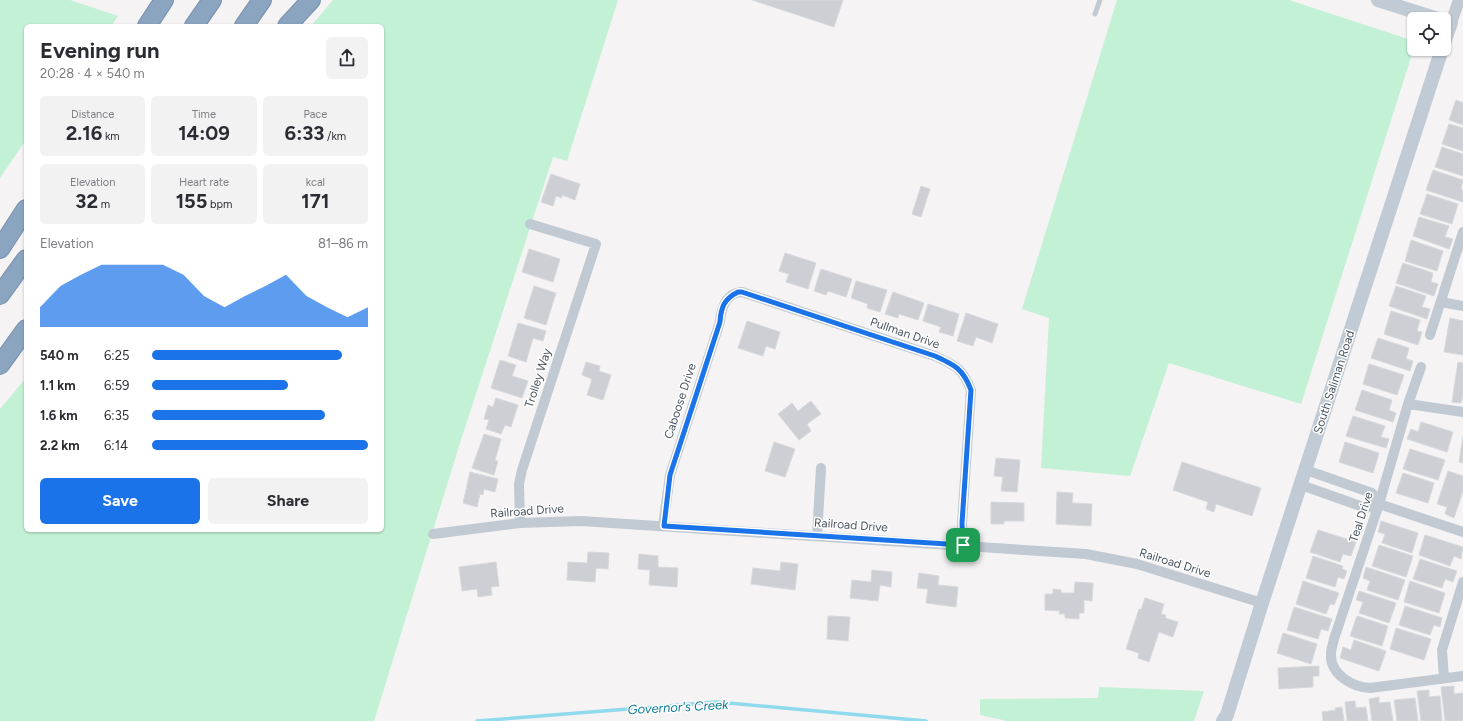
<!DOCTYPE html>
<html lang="en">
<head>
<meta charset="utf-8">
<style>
	body { margin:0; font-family:Figtree,sans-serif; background:#f2f2f3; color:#2b2b33; height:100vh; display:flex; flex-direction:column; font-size:15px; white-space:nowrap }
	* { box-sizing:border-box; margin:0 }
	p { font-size:13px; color:#7c7c81 }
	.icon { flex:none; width:22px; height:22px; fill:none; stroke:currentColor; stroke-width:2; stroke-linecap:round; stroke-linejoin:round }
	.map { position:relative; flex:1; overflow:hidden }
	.details { position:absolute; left:24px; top:24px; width:360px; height:508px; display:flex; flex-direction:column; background:#fff; border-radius:6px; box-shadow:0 1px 3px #0004 }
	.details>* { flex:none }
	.fabs { position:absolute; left:1407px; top:12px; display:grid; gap:8px }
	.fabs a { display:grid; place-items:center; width:44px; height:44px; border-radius:6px; background:#fff; box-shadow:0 1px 3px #0004; font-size:20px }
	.pin { position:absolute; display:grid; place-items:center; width:34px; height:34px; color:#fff; margin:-17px; border-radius:8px; box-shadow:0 2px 6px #0006 }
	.round { display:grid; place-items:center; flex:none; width:42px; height:42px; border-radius:6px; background:#f2f2f3 }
	.summary { display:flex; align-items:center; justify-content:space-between; height:68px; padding:0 16px }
	h1 { font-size:22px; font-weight:700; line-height:30px }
	.figures { display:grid; grid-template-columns:repeat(3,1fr); gap:6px; height:68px; padding:4px 16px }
	.figures div { display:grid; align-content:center; border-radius:6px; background:#f2f2f3; text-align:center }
	.figures b { font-size:20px; font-weight:700 }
	.figures small { font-size:11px; font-weight:400 }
	.figures p { font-size:11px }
	.chart { height:112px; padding:8px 16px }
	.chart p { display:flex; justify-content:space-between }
	.chart svg { width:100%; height:72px; margin-top:4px; fill:#1a73e8; opacity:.7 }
	.button { display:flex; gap:8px; margin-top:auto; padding:8px 16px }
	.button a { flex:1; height:46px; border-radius:6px; background:#1a73e8; color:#fff; font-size:16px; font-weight:700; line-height:46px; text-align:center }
	.button a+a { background:#f2f2f3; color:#2b2b33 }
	ul { padding:0 16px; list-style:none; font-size:13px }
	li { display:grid; grid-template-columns:64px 48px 1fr; align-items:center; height:30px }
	li i { height:10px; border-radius:5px; background:#1a73e8 }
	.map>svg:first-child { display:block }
</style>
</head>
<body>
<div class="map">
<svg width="1463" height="721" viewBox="0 0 1463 721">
	<rect width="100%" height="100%" fill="#f5f3f3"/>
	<!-- green -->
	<path fill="#c3f1d5" d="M0 0H70L118 16 111 26H26V140L0 178Z
		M333 0H618L567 161 553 157 460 443 374 721H0V409L26 378V530H382V26H311Z
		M1117 0H1289L1414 41V48L1301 404 1169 363 1130 476 1041 468 1049 318 1022 309Z
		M1099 687 1204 691 1194 721H1007L980 715V699L1098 698Z"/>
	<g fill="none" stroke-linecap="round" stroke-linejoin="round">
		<!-- stream -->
		<path stroke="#90daee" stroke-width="3.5" d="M477 721 717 702 926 721"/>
	</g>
	<!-- building -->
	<path fill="#cdcfd5" stroke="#d7d9de" d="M752 0H843L834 27Z
		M1456 100 1463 103V125L1449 120Z
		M1449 124 1463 128V151L1442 144Z
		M1442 147 1463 154V176L1435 167Z
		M1433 170 1463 180 1461 189 1463 190V202L1426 190Z
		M551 174 580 184 575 200 562 195V198L556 196 553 206 541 202Z
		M921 186 930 189 921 217 912 214Z
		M1427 194 1458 204 1452 224 1420 214Z
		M1419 217 1449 226 1445 237 1453 239 1449 249 1413 236Z
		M1411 240 1443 251 1437 271 1405 261Z
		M529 249 560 259 553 282 522 272Z
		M785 253 816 263 808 289 786 282 789 274 779 271Z
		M1403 263 1433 273 1431 282 1438 284 1434 296 1396 283Z
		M821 269 852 279 846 297 828 291 826 295 814 291Z
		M856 281 887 290 880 312 867 308 868 304 851 298Z
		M534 286 556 293 546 325 524 318Z
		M1396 286 1426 296 1422 307 1430 309 1427 319 1389 306Z
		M893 292 924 303 918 320 899 314 898 318 885 314Z
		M928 304 959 314 953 336 939 332 941 327 923 321Z
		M1391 311 1420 320 1417 331 1422 332 1418 345 1384 334Z
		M966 313 998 324 992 343 976 337 973 346 957 341Z
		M1450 318 1463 321V355L1444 352Z
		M747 321 780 332 775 349 766 346 763 356 738 348Z
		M518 323 546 331 543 341 533 338 526 362 508 356Z
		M1378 338 1409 348 1406 359 1413 361 1410 371 1371 358Z
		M500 360 516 365 512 376 528 381 522 398 491 388Z
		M586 362 600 366 599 371 611 375 603 400 587 395 592 379 582 375Z
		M1458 362 1463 363V395L1461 403 1452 402Z
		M1369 364 1404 375 1397 395 1363 384Z
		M1362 390 1392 400 1389 410 1396 413 1393 422 1355 410Z
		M496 398 518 405 511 427 505 425 501 434 486 429 489 420 484 419 488 405 493 407Z
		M811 401 821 414 807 424 811 431 799 440 778 414 792 403 798 411Z
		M1353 416 1385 426 1381 437 1389 439 1386 448 1346 436Z
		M1421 422 1453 432 1447 452 1407 439 1411 429 1418 432Z
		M484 434 501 439 495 460 498 461 494 475 472 468Z
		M1463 436V463L1459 462Z
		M774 442 795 449 785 477 765 471Z
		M1345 442 1379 453 1373 473 1339 462Z
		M1410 449 1445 460 1438 480 1403 469Z
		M996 458 1020 460 1017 492 1001 491 1003 477 994 476Z
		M1182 462 1261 488 1252 516 1216 504 1214 512 1206 509 1208 502 1173 490Z
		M1448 471 1463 476V491L1454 518 1445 514 1447 507 1437 504Z
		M470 472 498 479 495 492 484 489 483 495 480 494 477 507 463 503Z
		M1403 473 1434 483 1428 503 1396 493Z
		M1057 492 1073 493 1072 503 1092 504 1091 526 1056 524Z
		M991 502 1024 503V521H1004V524H991Z
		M1381 521 1418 533 1412 553 1382 543 1385 534 1378 532Z
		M1318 530 1356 542 1351 556 1343 554 1340 562 1310 552Z
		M1425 535 1463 547 1461 559 1454 556 1450 566 1419 555Z
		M1379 545 1413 556 1406 577 1372 566Z
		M588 552 609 553 608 569 596 568 595 582 567 580 568 562 587 563Z
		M639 554 658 556V567L678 568 677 587 649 585 650 570 638 569Z
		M1313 556 1343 566 1342 569 1347 571 1344 579 1338 577 1335 587 1306 578Z
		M1420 559 1457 571 1453 582 1445 579 1442 588 1413 579Z
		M496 562 499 586 491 587 492 595 478 597 477 589 462 591 459 567Z
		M781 562 798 564 795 590 751 584 753 568 780 571Z
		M1366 567 1405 580 1398 600 1367 590 1370 581 1363 578Z
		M872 570 892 572 891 587 880 585 878 601 850 598 852 580 871 582Z
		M919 573 939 576 938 585 958 587 956 607 926 603 928 589 917 588Z
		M1303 581 1339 593 1334 605 1330 604 1326 614 1296 604Z
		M1410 581 1445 593 1439 613 1404 602Z
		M1075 582 1093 583 1092 601 1084 600V613H1079V619L1065 618V614H1059L1060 611 1045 610V594H1053V589L1061 590V593H1074Z
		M1359 591 1396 603 1389 623 1359 613 1363 602 1356 600Z
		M1145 598 1164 604 1161 614 1166 615 1165 618 1178 622 1173 637 1159 632 1149 662 1138 658 1139 653 1126 649 1139 609 1141 610Z
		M1405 606 1442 618 1440 627 1434 625 1430 635 1399 625Z
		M1294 607 1332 619 1328 631 1321 629 1318 639 1287 630Z
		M828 616 850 617 848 641 827 639Z
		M1357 616 1388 626 1382 646 1350 636Z
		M1396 628 1431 639 1424 660 1390 649Z
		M1283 633 1317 644 1311 664 1277 653Z
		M1354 640 1386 651 1379 671 1340 658 1343 647 1351 650Z
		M1319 666V676H1313V687L1279 689 1278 668Z
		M1454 686V694L1463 693V721H1445L1441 687Z
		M1429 690V697L1440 696 1442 721H1421L1417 691Z
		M1379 697V703L1390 702 1393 721H1372L1369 699Z
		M1415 698 1418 721H1397L1394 700Z
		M1355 701 1356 708 1366 707 1368 721H1347L1345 702Z
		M1342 707 1344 721H1323L1322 712 1336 710 1335 708Z"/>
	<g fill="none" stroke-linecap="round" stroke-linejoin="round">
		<defs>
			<path id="motorway" d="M147 26 164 0
				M194 26 212 0
				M244 26 262 0
				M287 26 311 0
				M0 249 26 209
				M0 295 26 259
				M0 365 26 329"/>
		</defs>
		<!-- motorway casing -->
		<use href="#motorway" stroke="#7690ad" stroke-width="20"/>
		<!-- service -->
		<path stroke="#c1cad2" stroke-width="5" d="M1095 14 1100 0"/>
		<!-- minor -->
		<path stroke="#c1cad2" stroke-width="10" d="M1441 302 1463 306
			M1430 335 1463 232
			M1421 367 1408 404 1379 504 1334 639C1333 644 1331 649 1331 654 1330 675 1353 687 1370 688L1463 676
			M1408 404 1463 412
			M1306 470 1372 493 1379 504
			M1301 485 1366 508 1379 504 1463 532
			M520 523 519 484 522 470 596 244 530 224
			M663 526 670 475 720 322C721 308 726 293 742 292L935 356C955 365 963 369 971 390L962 523 963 545
			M433 534 520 523 581 521 1086 554 1137 564 1262 603
			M817 536 821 468
			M1444 678 1442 650 1463 582"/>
		<!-- tertiary -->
		<path stroke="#c1cad2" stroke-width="12" d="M1451 23 1459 0"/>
		<!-- secondary -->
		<path stroke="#c1cbd6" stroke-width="14" d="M1378 0 1438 19
			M1444 43 1451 23
			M1223 721 1227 715 1262 603 1442 49"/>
		<!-- motorway -->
		<use href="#motorway" stroke="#8ba5c1" stroke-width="18"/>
	</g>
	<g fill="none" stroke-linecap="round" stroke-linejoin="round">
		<defs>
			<path id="route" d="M738 292H742L935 356C955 365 963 369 971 390L962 523 963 545 664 526 670 475 720 322C721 307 724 299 738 292Z"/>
		</defs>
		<!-- route casing -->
		<use href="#route" stroke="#fff" stroke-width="8"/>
		<!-- route -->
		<use href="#route" stroke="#1a73e8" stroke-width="5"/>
	</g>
	<g text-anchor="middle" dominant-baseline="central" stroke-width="3" stroke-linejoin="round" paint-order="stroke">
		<!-- street labels -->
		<g font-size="12" fill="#4a5661" stroke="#fff">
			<text transform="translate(905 333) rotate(19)">Pullman Drive</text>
			<text transform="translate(538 378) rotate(-72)">Trolley Way</text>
			<text transform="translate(1334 382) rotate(-72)">South Saliman Road</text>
			<text transform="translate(680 401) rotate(-72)">Caboose Drive</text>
			<text transform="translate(527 511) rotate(-4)">Railroad Drive</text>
			<text transform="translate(1361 517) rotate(-72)">Teal Drive</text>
			<text transform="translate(851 525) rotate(4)">Railroad Drive</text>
			<text transform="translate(1175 563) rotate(17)">Railroad Drive</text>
		</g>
		<!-- water labels -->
		<g font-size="13" font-style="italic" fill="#0c7c9b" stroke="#fff">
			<text transform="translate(678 707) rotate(-3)">Governor's Creek</text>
		</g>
	</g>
</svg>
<div class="fabs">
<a><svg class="icon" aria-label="locate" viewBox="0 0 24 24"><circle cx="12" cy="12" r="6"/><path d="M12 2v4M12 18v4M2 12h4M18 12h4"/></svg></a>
</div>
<div class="pin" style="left:963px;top:545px;background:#1e9e55"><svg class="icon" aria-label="arrive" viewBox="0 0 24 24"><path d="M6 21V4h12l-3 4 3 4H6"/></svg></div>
<section class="details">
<div class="summary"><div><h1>Evening run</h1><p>20:28 · 4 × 540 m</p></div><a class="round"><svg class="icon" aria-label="share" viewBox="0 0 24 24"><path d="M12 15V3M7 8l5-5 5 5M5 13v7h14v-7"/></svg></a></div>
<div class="figures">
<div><p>Distance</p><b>2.16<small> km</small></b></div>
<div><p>Time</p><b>14:09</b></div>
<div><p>Pace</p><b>6:33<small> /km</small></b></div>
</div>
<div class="figures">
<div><p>Elevation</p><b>32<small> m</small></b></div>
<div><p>Heart rate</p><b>155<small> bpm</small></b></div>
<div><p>kcal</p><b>171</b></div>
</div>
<div class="chart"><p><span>Elevation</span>81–86 m</p>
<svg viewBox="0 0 160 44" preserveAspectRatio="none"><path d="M0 44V32L10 19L20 12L30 6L40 6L50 6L60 6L70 12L80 25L90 32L100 25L110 19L120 12L130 25L140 32L150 38L160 32V44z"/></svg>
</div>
<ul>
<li><b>540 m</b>6:25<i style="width:88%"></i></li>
<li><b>1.1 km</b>6:59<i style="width:63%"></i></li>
<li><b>1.6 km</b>6:35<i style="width:80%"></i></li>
<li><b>2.2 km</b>6:14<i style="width:100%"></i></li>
</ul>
<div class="button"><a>Save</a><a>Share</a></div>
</section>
</div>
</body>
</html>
